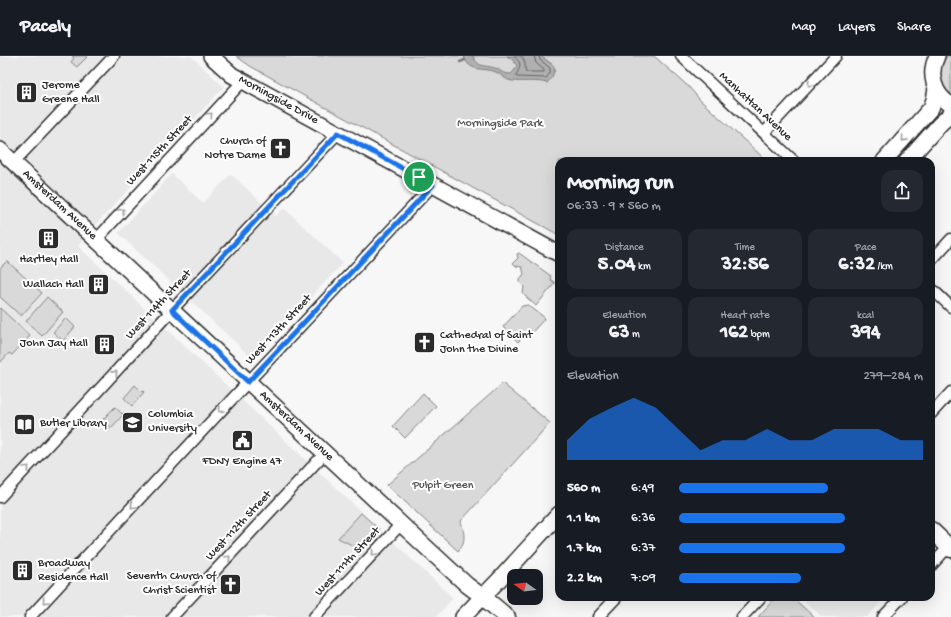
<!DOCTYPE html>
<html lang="en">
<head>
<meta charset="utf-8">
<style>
	body { margin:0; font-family:"Gochi Hand",sans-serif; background:#242831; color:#f1f3f6; height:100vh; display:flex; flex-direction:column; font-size:15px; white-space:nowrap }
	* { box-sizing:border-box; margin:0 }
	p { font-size:13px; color:#9ea1a6 }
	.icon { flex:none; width:22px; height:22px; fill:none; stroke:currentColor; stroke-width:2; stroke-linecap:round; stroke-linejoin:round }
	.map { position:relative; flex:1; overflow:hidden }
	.details { position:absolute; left:555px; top:101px; width:380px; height:444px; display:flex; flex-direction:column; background:#171b24; border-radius:12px; box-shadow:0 4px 16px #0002 }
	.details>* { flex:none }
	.needle { width:26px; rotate:284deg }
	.controls { position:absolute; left:507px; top:513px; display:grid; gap:8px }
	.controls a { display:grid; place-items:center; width:36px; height:36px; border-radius:8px; background:#171b24; box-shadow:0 4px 16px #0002; font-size:20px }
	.pin { position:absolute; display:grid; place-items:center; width:34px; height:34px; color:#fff; margin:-17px; border:2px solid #fff; border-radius:50%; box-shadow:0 1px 4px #0007 }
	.round { display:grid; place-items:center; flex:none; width:42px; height:42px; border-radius:12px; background:#242831 }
	.summary { display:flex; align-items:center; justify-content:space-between; height:68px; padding:0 12px }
	h1 { font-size:22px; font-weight:700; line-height:30px }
	.metrics { display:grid; grid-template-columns:repeat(3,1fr); gap:6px; height:68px; padding:4px 12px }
	.metrics div { display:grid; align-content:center; border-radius:10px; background:#242831; text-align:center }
	.metrics b { font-size:20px; font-weight:700 }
	.metrics small { font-size:11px; font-weight:400 }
	.metrics p { font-size:11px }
	.chart { height:112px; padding:8px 12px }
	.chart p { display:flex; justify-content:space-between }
	.chart svg { width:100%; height:72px; margin-top:4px; fill:#1a73e8; opacity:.7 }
	ul { padding:0 12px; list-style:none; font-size:13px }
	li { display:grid; grid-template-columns:64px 48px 1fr; align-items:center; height:30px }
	li i { height:10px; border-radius:5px; background:#1a73e8 }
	header { display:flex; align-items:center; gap:24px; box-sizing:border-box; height:56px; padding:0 20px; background:#171b24; border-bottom:1px solid #363941 }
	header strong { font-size:19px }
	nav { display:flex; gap:22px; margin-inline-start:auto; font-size:14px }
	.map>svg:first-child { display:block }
</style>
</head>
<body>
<header>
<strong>Pacely</strong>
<nav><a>Map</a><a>Layers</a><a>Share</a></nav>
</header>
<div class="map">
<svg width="951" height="561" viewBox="0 0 951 561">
	<rect width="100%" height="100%" fill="#f7f7f7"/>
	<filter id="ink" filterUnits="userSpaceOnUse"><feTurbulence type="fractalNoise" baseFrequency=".025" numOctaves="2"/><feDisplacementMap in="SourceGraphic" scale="8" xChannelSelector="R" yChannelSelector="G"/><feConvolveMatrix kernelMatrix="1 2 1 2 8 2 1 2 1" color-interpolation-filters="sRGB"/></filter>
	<g filter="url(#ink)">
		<!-- built -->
		<path fill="#e8e8e8" d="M0 0H191L224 31 101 163 78 190 453 542 436 561H0Z
			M172 118 203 147 231 118 276 160 284 152 343 207 253 303 118 177Z
			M801 541H886L867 561H822Z"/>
		<!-- green -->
		<path fill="#d9d9d9" stroke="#828282" d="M72 0H87V1L77 11 71 6 74 2Z
			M236 0H654L689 31 700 44 767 105H559V179L286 30 250 10Z
			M947 0H951V41L943 32 940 18 942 7Z
			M519 197 551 220 550 223 555 227 536 250 523 238 524 231 520 227V223L524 218 522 211 516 210 513 207 518 202 517 198Z
			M7 205 42 237 21 260 0 241V212Z
			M47 241 63 256 42 280 26 265Z
			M528 249 545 262 527 282 524 280 518 286 503 271 522 250Z
			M0 252 30 280 12 299 9 297 0 307Z
			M66 262 75 271 63 285 53 276Z
			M502 327 550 367 461 465C464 477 467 485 458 495L387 429 493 336Z
			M135 329 142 336 143 335 144 336 132 350 124 342Z
			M423 337 436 350 405 382 393 370Z
			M115 351 122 358 123 357 124 358 111 372 109 371 110 370 103 363Z
			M361 457 380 474 362 494 338 482Z
			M776 541H792L814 561H758Z"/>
		<!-- water -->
		<path fill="#b0b0b0" stroke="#7b7b7b" d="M464 0H473C478 12 485 9 495 12 502 15 502 18 511 18L514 15 517 10 513 4 507 0H541L553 9 555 13 552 21 547 27C535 24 524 26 512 25 505 24 502 19 496 16 483 11 469 17 464 0Z"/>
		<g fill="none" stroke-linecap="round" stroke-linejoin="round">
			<!-- shore -->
			<path stroke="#606060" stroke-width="1" d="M514 0C522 7 521 10 516 19L517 21 546 22 550 17V12L540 4 539 0
				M521 0C527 7 524 10 526 16H544V14L536 7 534 0"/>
			<!-- stream -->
			<path stroke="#7b7b7b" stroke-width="2.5" d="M460 6 465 4"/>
			<defs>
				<path id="street" d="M681 0 794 105
					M764 77 836 0
					M13 107 114 0
					M96 184 243 25
					M931 205 951 183
					M931 232 951 251
					M931 358 951 336
					M0 441 97 336 172 254 338 77
					M931 510 951 488
					M30 561 219 357 433 129
					M172 561 325 397
					M314 561 401 468
					M598 561 617 541
					M742 561 761 541
					M883 561 902 541"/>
				<g id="secondary">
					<path id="s1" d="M211 0 232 19 559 198"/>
					<path d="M937 0C928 18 934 39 951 49"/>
					<path id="s2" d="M0 94 401 468 467 529 483 541"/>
					<path d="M884 105 931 52 934 44 936 33"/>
					<path d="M907 105 940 68 951 58"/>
					<path d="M463 561 498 525 559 458"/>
				</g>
				<path id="primary" d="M931 474 951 493
					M483 541 507 561"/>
			</defs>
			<!-- street casing -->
			<use href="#street" stroke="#2b2b2b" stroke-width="13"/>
			<!-- secondary casing -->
			<use href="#secondary" stroke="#2b2b2b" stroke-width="18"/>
			<!-- primary casing -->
			<use href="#primary" stroke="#2b2b2b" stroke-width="19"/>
			<!-- street -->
			<use href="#street" stroke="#fff" stroke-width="10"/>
			<!-- secondary -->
			<use href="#secondary" stroke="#fff" stroke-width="15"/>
			<!-- primary -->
			<use href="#primary" stroke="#fff" stroke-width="16"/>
		</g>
		<!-- one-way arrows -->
		<defs><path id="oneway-chevron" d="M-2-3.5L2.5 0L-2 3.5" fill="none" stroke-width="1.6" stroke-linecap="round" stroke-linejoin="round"/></defs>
		<g stroke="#a0a0a0">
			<use href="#oneway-chevron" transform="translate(810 28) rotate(133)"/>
			<use href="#oneway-chevron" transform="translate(210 59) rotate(-47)"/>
			<use href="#oneway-chevron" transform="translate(904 83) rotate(132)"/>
			<use href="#oneway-chevron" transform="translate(122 155) rotate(-47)"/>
			<use href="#oneway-chevron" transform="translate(115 317) rotate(-48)"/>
			<use href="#oneway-chevron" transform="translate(221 354) rotate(133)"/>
			<use href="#oneway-chevron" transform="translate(27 412) rotate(-47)"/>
			<use href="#oneway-chevron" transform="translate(133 450) rotate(133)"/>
			<use href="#oneway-chevron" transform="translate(374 497) rotate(133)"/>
			<use href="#oneway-chevron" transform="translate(228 502) rotate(-47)"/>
			<use href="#oneway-chevron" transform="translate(45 545) rotate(133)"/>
		</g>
	</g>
	<g fill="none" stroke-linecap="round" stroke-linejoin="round" filter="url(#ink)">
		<defs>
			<path id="route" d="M338 77 433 129 248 326 172 254Z"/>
		</defs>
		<!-- route casing -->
		<use href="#route" stroke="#fff" stroke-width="8"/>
		<!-- route -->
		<use href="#route" stroke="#1a73e8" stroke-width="5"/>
	</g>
	<!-- icons -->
	<defs>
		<symbol id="building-square" viewBox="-11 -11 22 22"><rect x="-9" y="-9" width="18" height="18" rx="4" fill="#2b2b2b" stroke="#fff"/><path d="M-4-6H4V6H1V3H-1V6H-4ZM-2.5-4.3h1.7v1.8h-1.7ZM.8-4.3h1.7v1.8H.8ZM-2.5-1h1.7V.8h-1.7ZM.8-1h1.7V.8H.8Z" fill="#fff"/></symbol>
		<symbol id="church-square" viewBox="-11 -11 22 22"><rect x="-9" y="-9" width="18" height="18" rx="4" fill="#2b2b2b" stroke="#fff"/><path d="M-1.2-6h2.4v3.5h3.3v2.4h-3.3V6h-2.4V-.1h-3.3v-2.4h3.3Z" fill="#fff"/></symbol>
		<symbol id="university-square" viewBox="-11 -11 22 22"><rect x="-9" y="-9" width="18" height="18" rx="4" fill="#2b2b2b" stroke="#fff"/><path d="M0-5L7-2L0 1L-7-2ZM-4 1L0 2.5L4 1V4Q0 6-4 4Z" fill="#fff"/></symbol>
		<symbol id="library-square" viewBox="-11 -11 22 22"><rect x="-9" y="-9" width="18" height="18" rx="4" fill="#2b2b2b" stroke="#fff"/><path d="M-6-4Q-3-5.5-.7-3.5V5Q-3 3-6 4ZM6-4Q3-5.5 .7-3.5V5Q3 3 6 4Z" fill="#fff"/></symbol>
		<symbol id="civic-square" viewBox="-11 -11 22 22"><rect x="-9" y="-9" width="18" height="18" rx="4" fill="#2b2b2b" stroke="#fff"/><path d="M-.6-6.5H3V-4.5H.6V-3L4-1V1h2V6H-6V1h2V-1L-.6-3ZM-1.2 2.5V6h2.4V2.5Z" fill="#fff"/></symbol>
	</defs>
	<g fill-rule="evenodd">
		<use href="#building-square" x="14" y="24" width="25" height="25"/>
		<use href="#church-square" x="268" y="80" width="25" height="25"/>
		<use href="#building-square" x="36" y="170" width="25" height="25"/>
		<use href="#building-square" x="86" y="216" width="25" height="25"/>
		<use href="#church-square" x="412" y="274" width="25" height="25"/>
		<use href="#building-square" x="92" y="276" width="25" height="25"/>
		<use href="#university-square" x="120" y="354" width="25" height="25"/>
		<use href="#library-square" x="12" y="356" width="25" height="25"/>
		<use href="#civic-square" x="230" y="372" width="25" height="25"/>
		<use href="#building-square" x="10" y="502" width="25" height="25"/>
		<use href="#church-square" x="218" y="516" width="25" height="25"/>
	</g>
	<g text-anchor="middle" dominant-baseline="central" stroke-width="4" stroke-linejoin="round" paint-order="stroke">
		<!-- poi labels -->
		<g font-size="12" fill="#2b2b2b" stroke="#fff" text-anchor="start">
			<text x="42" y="30">Jerome<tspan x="42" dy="14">Greene Hall</tspan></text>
			<text x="266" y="86" text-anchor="end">Church of<tspan x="266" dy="14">Notre Dame</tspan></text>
			<text x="49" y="204" text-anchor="middle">Hartley Hall</text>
			<text x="84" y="229" text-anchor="end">Wallach Hall</text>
			<text x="440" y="280">Cathedral of Saint<tspan x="440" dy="14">John the Divine</tspan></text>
			<text x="88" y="288" text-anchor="end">John Jay Hall</text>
			<text x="148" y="359">Columbia<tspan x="148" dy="14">University</tspan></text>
			<text x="40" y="368">Butler Library</text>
			<text x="242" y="406" text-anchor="middle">FDNY Engine 47</text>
			<text x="38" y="508">Broadway<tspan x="38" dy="14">Residence Hall</tspan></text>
			<text x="216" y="521" text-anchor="end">Seventh Church of<tspan x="216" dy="14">Christ Scientist</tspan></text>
		</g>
		<!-- street labels -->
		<g font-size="12" fill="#2b2b2b" stroke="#fff">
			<text stroke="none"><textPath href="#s1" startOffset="81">Morningside Drive</textPath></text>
			<text transform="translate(755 51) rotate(43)">Manhattan Avenue</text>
			<text transform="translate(160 95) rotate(-47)">West 115th Street</text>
			<text stroke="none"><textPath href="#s2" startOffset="81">Amsterdam Avenue</textPath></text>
			<text transform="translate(159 249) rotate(-47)">West 114th Street</text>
			<text transform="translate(279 274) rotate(-47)">West 113th Street</text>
			<text stroke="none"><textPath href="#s2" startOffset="405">Amsterdam Avenue</textPath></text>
			<text transform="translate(239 470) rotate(-47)">West 112th Street</text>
			<text transform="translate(348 506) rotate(-47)">West 111th Street</text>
		</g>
		<!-- park labels -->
		<g font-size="12" fill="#565656" stroke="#fff">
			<text x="500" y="68">Morningside Park</text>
			<text x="443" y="430">Pulpit Green</text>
		</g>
	</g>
</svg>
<div class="controls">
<a><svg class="needle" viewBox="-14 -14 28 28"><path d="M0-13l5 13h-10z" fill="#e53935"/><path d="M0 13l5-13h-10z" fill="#9ea1a6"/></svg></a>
</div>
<div class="pin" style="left:419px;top:121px;background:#1e9e55"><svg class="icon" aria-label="arrive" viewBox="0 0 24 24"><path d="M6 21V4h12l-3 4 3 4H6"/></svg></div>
<section class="details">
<div class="summary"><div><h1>Morning run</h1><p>06:33 · 9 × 560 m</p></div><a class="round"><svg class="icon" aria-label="share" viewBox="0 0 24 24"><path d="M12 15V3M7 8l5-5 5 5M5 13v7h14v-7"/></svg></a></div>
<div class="metrics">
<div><p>Distance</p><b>5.04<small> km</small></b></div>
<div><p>Time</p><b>32:56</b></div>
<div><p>Pace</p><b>6:32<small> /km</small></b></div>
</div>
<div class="metrics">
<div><p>Elevation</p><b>63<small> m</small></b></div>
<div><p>Heart rate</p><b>162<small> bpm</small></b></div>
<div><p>kcal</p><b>394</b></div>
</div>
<div class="chart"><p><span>Elevation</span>279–284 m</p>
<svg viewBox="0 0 160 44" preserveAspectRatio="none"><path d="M0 44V32L10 19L20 12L30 6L40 12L50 25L60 38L70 32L80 32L90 25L100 32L110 32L120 25L130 25L140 25L150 32L160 32V44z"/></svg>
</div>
<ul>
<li><b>560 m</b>6:49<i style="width:61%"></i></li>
<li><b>1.1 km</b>6:36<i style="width:68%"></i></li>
<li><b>1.7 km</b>6:37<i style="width:68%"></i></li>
<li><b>2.2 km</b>7:09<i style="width:50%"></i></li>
</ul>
</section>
</div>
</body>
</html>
